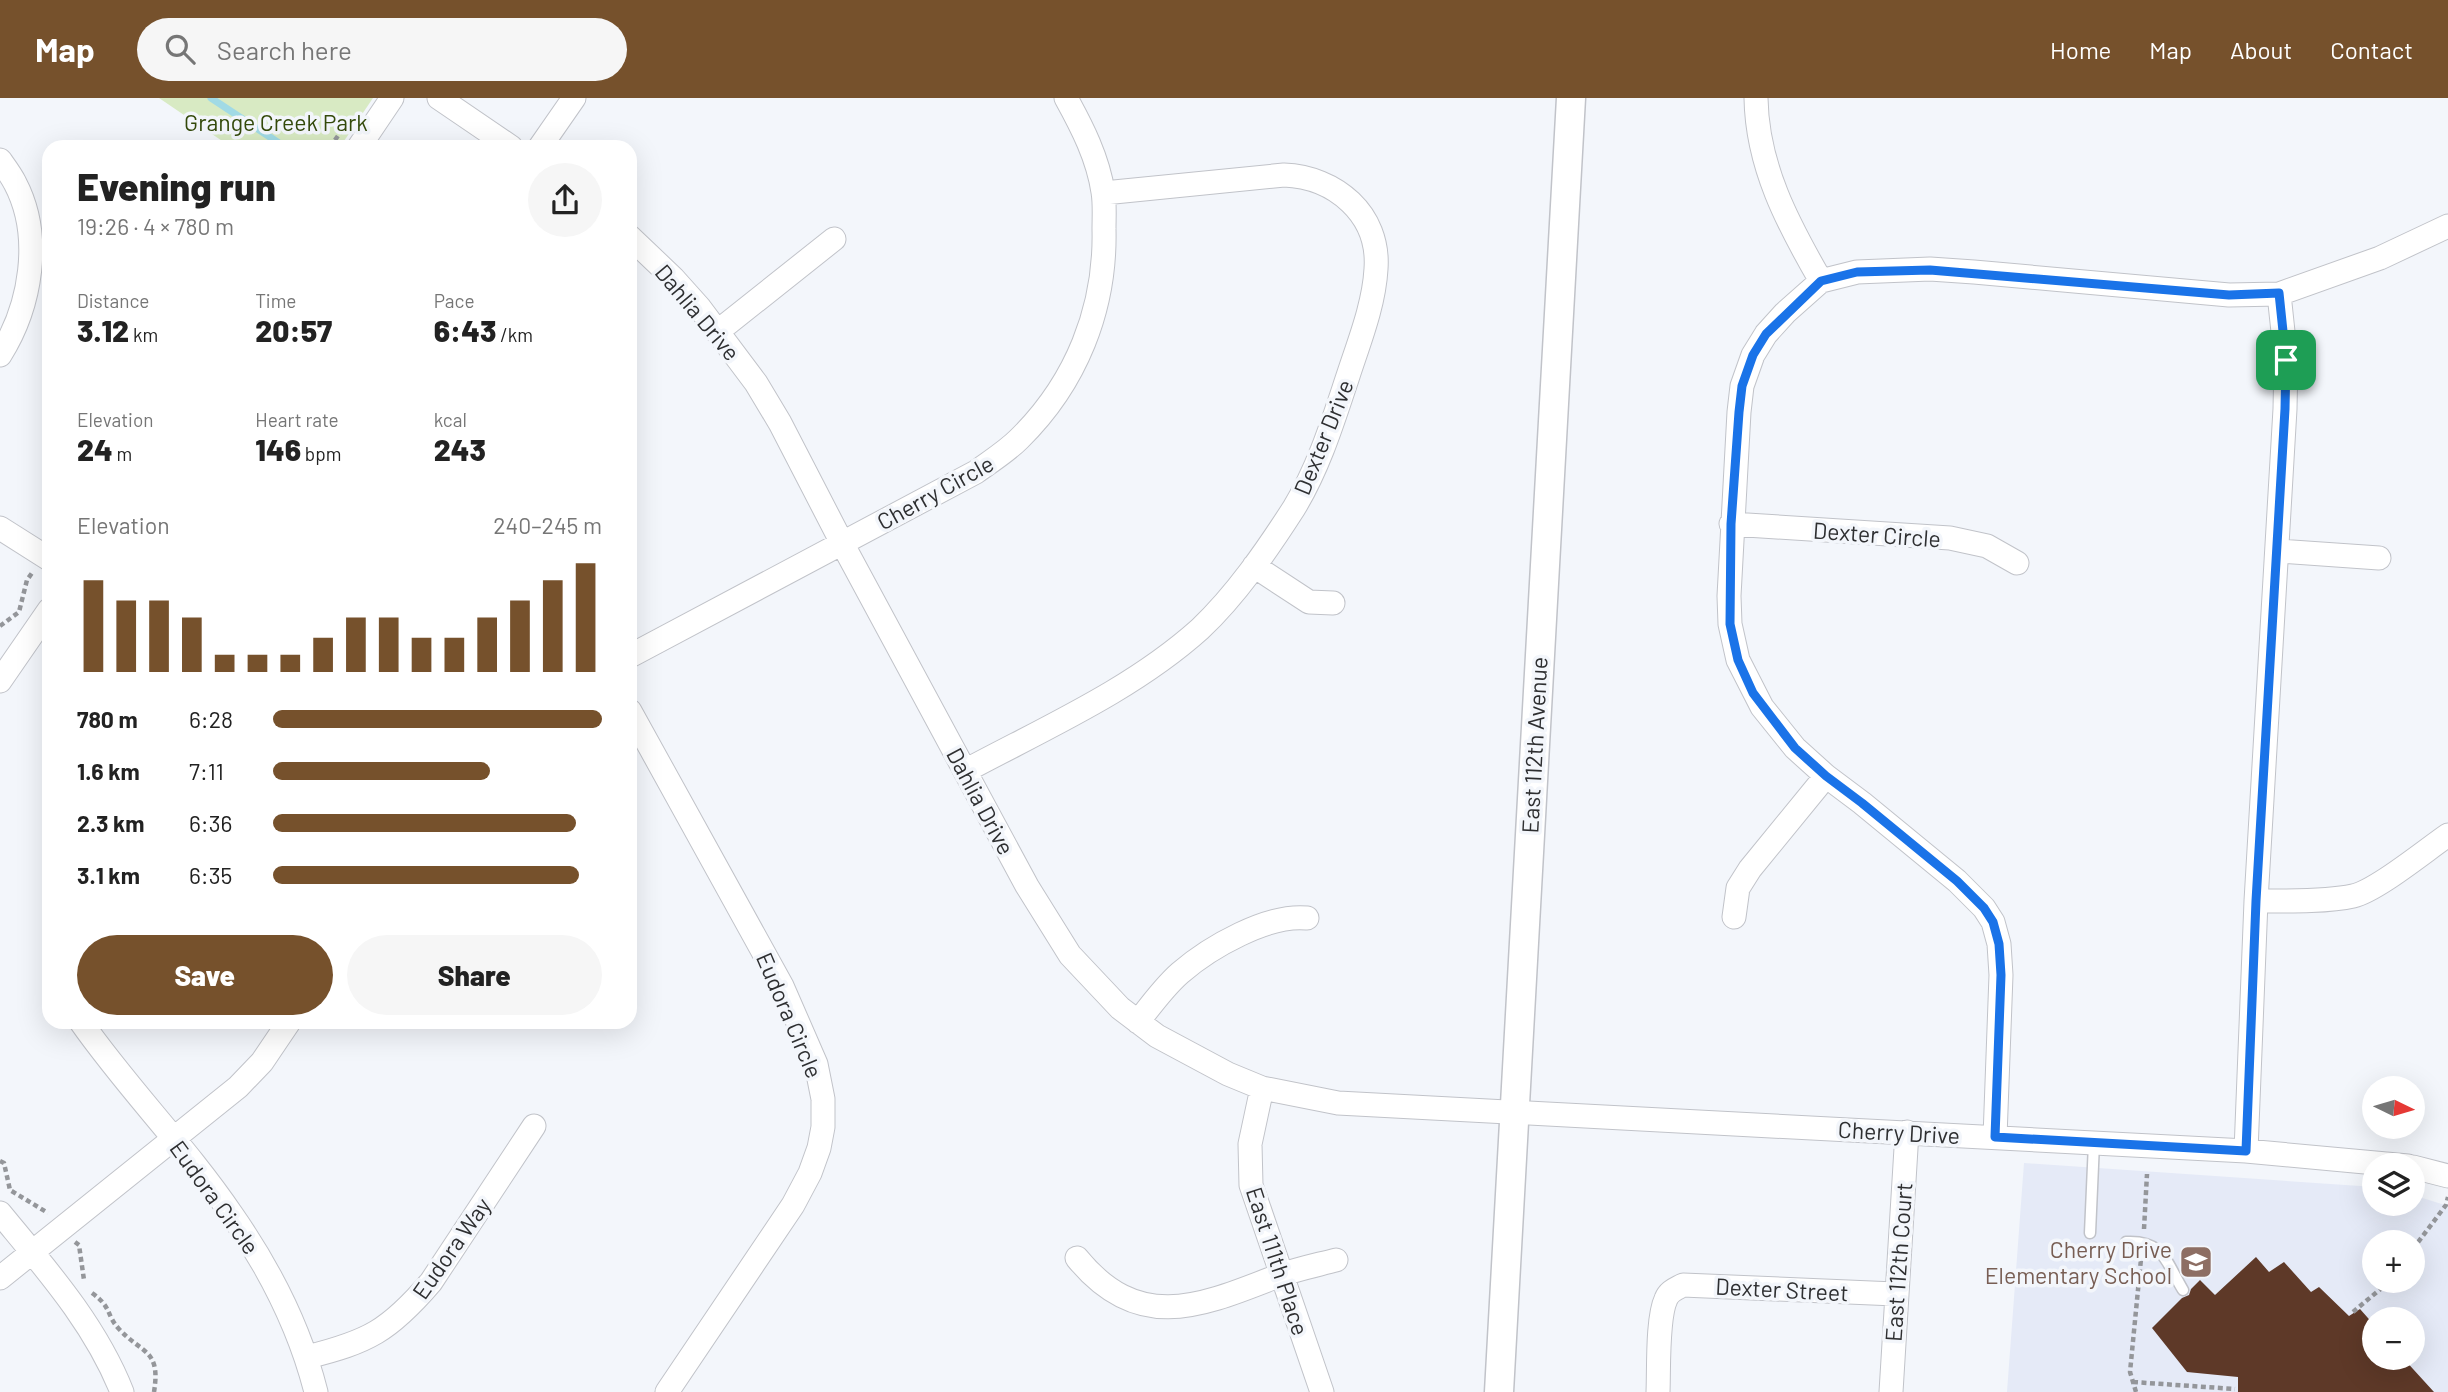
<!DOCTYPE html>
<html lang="en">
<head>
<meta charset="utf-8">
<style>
	body { margin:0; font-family:Barlow,sans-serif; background:#f6f6f6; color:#222; height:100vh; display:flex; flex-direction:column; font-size:26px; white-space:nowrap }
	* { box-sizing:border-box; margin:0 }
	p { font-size:23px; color:#767676 }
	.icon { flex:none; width:38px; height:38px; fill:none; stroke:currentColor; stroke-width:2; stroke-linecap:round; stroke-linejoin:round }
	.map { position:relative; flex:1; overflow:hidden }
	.drawer { position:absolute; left:42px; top:42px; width:595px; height:889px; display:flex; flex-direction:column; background:#fff; border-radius:21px; box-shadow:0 7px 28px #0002 }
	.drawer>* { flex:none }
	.needle { width:46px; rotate:95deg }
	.buttons { position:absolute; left:2362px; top:978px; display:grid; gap:14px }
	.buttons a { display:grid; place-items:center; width:63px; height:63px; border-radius:50%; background:#fff; box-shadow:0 7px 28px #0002; font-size:35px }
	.pin { position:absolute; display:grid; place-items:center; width:60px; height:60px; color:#fff; margin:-30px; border-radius:14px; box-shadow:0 4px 10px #0006 }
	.round { display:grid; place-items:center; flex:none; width:74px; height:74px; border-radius:37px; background:#f6f6f6 }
	.head { display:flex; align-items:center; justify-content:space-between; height:119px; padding:0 35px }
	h1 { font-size:38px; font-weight:800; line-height:52px }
	.metrics { display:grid; grid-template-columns:repeat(3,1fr); gap:10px; height:119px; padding:7px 35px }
	.metrics div { display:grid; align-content:center }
	.metrics b { font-size:30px; font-weight:800 }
	.metrics small { font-size:19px; font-weight:400 }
	.metrics p { font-size:19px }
	.chart { height:196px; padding:14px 35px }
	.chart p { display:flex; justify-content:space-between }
	.chart svg { width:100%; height:126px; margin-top:7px; stroke:#76512c; stroke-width:6 }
	.action { display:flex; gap:14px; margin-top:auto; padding:14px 35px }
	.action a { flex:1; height:80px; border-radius:42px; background:#76512c; color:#fff; font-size:28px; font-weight:800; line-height:80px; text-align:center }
	.action a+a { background:#f6f6f6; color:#222 }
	ul { padding:0 35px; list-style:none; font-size:23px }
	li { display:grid; grid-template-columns:112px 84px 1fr; align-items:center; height:52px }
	li i { height:18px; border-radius:9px; background:#76512c }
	header { display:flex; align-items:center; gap:42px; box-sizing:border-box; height:98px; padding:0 35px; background:#76512c; color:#fff }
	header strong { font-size:33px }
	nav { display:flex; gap:38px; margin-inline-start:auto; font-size:24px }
	.search { width:490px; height:63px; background:#f6f6f6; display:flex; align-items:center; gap:18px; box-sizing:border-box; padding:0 24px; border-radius:38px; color:#767676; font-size:26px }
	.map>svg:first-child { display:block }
</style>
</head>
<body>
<header>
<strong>Map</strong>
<div class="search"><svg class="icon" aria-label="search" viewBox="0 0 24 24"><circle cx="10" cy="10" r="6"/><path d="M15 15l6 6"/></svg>Search here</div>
<nav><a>Home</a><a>Map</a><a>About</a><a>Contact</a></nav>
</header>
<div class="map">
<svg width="2448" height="1294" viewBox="0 0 2448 1294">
	<rect width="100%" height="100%" fill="#f3f6fb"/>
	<!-- built -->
	<path fill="#e5eaf7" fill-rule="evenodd" d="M2024 1065 2375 1089V1106H2413V1097L2448 1108V1294H2007ZM2375 1144H2413V1183H2375ZM2375 1222H2413V1260H2375Z"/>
	<!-- green -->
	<path fill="#d8eac3" d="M159 0H373L340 49H231Z"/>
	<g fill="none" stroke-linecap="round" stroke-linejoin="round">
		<!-- stream -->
		<path stroke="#a1dae5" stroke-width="7" d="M211 0 285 49"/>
	</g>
	<!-- building -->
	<path fill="#5e3928" d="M2256 1159 2269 1174 2284 1164 2311 1194 2319 1189 2349 1218 2360 1211 2375 1228V1260H2403L2434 1294H2238V1279L2187 1274 2152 1230 2182 1200 2189 1197 2191 1191 2200 1182 2215 1197Z"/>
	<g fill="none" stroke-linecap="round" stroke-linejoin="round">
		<defs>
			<path id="service" d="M2090 1135 2094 1045
				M2126 1144C2164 1142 2166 1164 2183 1192"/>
			<path id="minor" d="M439 0 511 49
				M1756 0C1757 68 1788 126 1821 183
				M359 49 392 0
				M540 49 574 0
				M0 62C5 69 11 77 15 85 43 138 31 208 0 257
				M630 139 673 180 699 209 756 285 780 325 842 445 1027 788 1070 857 1120 910 1157 938 1228 976 1262 990 1338 1005 2246 1053 2408 1068
				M717 234 834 141
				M1731 426 1950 440 1987 448 2017 465
				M0 430 49 461
				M2278 453 2379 460
				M1254 468 1309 504 1333 505
				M630 558 976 374C991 363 1006 354 1019 341 1076 285 1106 211 1104 131 1104 119 1105 106 1103 94 1098 60 1082 29 1066 0
				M0 583 49 512
				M630 613 782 888 816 966 823 1001V1029L819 1050 810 1075 793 1107 667 1294
				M965 673C1045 630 1132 592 1200 531 1236 497 1267 452 1294 410 1319 369 1333 323 1348 278 1359 244 1374 207 1376 171 1380 116 1335 79 1284 77L1104 95
				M2256 803C2283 803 2327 804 2353 798 2376 793 2426 752 2448 737
				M1734 819 1738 790 1750 771 1826 678
				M81 924C128 991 186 1049 232 1117 269 1170 300 1231 316 1294
				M1138 924C1151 907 1164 889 1180 875 1210 849 1268 816 1307 820
				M1262 990 1250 1046 1251 1087 1322 1294
				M1995 1039 2001 877 1999 846 1993 824 1984 810 1957 783 1862 705 1826 678 1795 650 1762 609 1738 562 1730 526 1729 498 1739 314 1742 288 1753 257 1766 236 1785 215 1821 183 1857 174 1930 171 1974 174 2229 197 2279 196 2380 160 2448 128
				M2246 1053 2256 803 2285 311 2286 262 2279 196
				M2413 1069 2448 1078
				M0 1115C46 1171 95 1226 122 1294
				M1077 1160C1139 1236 1201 1208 1278 1178 1297 1171 1317 1167 1336 1162
				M0 1180 238 989 262 964 289 924
				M307 1259C368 1244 389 1233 431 1184L534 1028
				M1658 1294C1659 1271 1657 1220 1666 1201 1669 1193 1676 1191 1683 1187L1895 1196
				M1891 1294 1907 1034"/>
			<path id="tertiary" d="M1499 1294 1571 0"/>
		</defs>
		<!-- service casing -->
		<use href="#service" stroke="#c1c3c9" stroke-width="13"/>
		<!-- minor casing -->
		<use href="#minor" stroke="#c1c3c9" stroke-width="25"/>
		<!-- tertiary casing -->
		<use href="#tertiary" stroke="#c1c3c9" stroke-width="31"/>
		<!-- path -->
		<path stroke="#94969a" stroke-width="4.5" stroke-dasharray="5 3.5" stroke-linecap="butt" d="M330 49 340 35
			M0 528 19 514 27 482 32 475
			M0 1063 4 1065 10 1092 48 1115
			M2144 1131 2147 1076
			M75 1144 79 1147 84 1182
			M2413 1151 2446 1107 2448 1099
			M92 1195C112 1209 106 1217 119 1231 142 1256 161 1251 154 1294
			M2353 1214 2390 1183
			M2133 1284 2235 1291
			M2136 1294 2130 1274 2141 1161"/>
		<!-- service -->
		<use href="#service" stroke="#fff" stroke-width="10"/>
		<!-- minor -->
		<use href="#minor" stroke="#fff" stroke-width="23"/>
		<!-- tertiary -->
		<use href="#tertiary" stroke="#fff" stroke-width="28"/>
	</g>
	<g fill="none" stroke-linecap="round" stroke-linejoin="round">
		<defs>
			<path id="route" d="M1930 172 2229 197 2279 195 2286 262 2285 311 2256 803 2246 1053 1995 1039 2001 877 1999 846 1993 824 1984 810 1957 783 1862 705 1826 678 1795 650 1753 595 1738 562 1730 526 1731 426 1739 314 1742 288 1753 257 1766 236 1821 183 1857 174Z"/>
		</defs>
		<!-- route casing -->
		<use href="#route" stroke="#fff" stroke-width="14"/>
		<!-- route -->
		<use href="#route" stroke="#1a73e8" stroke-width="9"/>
	</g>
	<!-- icons -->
	<defs>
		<symbol id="school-square" viewBox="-11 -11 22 22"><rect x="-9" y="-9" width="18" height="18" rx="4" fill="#8d6e63" stroke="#f3f6fb"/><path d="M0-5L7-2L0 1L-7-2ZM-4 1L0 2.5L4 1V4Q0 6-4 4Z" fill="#fff"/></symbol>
	</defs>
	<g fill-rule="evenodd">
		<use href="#school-square" x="2177" y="1145" width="38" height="38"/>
	</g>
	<g text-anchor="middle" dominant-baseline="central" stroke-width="7" stroke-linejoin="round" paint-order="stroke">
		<!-- park labels -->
		<g font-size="23" fill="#344a0b" stroke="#f3f6fb">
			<text x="276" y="24">Grange Creek Park</text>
		</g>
		<!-- street labels -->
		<g font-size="23" fill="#2e2f31" stroke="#f3f6fb">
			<text transform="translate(698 214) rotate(50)">Dahlia Drive</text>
			<text transform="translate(1323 339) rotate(-68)">Dexter Drive</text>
			<text transform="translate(935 394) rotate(-29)">Cherry Circle</text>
			<text transform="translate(1877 436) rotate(4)">Dexter Circle</text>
			<text transform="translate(1534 647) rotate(-87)">East 112th Avenue</text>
			<text transform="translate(981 703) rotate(62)">Dahlia Drive</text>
			<text transform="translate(790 917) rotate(67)">Eudora Circle</text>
			<text transform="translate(1899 1034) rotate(3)">Cherry Drive</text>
			<text transform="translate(215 1099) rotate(54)">Eudora Circle</text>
			<text transform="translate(451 1150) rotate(-55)">Eudora Way</text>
			<text transform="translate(1278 1163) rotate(72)">East 111th Place</text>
			<text transform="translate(1898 1164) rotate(-86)">East 112th Court</text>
			<text transform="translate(1782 1191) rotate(3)">Dexter Street</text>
		</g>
		<!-- education labels -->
		<g font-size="23" fill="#785e54" stroke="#f3f6fb" text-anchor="end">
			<text x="2172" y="1151">Cherry Drive<tspan x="2172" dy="26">Elementary School</tspan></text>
		</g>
	</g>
</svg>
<div class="buttons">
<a><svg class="needle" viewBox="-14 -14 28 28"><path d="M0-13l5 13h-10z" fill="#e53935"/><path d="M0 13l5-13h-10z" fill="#767676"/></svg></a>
<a><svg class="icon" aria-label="layers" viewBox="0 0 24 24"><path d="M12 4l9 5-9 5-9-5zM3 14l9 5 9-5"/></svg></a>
<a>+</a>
<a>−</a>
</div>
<div class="pin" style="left:2286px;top:262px;background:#1e9e55"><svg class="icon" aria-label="arrive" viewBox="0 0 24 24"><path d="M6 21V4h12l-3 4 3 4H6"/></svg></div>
<section class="drawer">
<div class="head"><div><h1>Evening run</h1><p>19:26 · 4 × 780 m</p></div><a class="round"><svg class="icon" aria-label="share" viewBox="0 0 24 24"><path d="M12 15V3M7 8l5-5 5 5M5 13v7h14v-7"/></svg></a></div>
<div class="metrics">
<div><p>Distance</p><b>3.12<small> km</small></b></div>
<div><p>Time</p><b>20:57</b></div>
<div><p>Pace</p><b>6:43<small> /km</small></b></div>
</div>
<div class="metrics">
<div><p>Elevation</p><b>24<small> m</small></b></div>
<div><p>Heart rate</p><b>146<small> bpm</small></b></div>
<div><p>kcal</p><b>243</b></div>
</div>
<div class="chart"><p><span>Elevation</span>240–245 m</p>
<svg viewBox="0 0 160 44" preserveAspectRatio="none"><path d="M5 44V12M15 44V19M25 44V19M35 44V25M45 44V38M55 44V38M65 44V38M75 44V32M85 44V25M95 44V25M105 44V32M115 44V32M125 44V25M135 44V19M145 44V12M155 44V6"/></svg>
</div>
<ul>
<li><b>780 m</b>6:28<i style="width:100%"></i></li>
<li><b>1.6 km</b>7:11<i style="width:66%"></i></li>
<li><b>2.3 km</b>6:36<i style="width:92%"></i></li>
<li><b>3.1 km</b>6:35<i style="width:93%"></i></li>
</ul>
<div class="action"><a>Save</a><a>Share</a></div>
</section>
</div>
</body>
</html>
